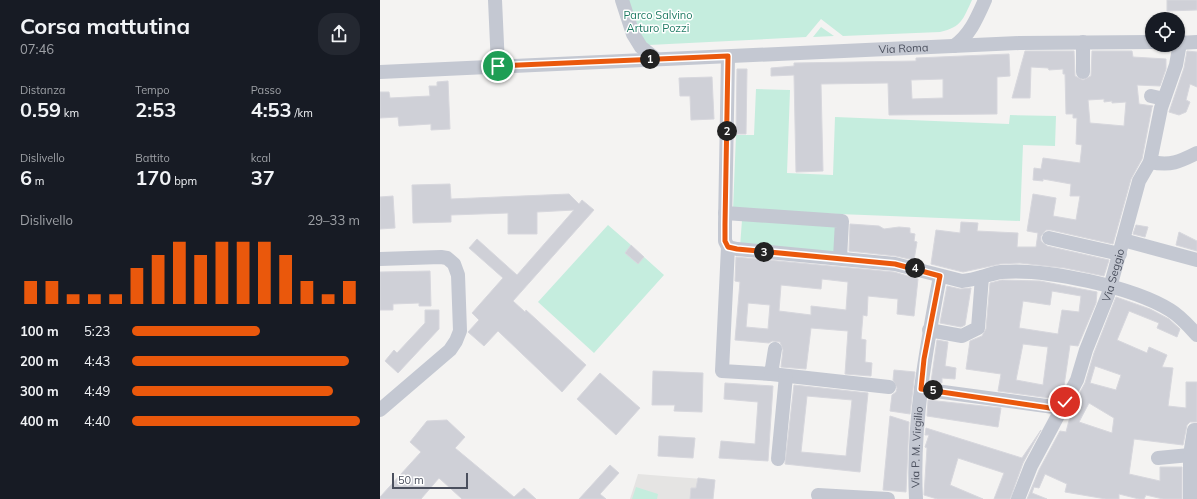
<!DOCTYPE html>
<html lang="it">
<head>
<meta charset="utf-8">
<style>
	body { margin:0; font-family:Mulish,sans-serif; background:#242831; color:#f1f3f6; height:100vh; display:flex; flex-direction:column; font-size:15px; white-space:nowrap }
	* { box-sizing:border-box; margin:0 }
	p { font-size:13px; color:#9ea1a6 }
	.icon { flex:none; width:22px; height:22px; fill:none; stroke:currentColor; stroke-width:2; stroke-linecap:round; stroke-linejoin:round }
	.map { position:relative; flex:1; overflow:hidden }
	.details { display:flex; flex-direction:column; background:#171b24; width:380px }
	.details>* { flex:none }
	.controls { position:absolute; left:765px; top:12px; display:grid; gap:8px }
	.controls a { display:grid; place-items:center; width:40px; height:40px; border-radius:50%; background:#171b24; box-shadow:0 1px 3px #0004; font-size:20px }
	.scale { position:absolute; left:12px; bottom:10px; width:76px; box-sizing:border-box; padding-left:4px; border:2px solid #4b505e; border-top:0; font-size:11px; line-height:14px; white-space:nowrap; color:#4b505e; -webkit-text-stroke:3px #fff; paint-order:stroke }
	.pin { position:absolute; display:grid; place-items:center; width:34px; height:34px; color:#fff; margin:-17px; border:2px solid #fff; border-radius:50%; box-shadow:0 1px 4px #0007 }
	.km { position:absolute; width:20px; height:20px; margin:-10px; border-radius:50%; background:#222; color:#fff; font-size:11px; line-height:20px; text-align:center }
	.round { display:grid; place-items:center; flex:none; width:42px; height:42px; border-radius:16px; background:#242831 }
	.headline { display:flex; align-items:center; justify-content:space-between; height:68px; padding:0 20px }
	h1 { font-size:22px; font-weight:700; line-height:30px }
	.metrics { display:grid; grid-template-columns:repeat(3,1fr); gap:6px; height:68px; padding:4px 20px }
	.metrics div { display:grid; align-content:center }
	.metrics b { font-size:20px; font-weight:700 }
	.metrics small { font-size:11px; font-weight:400 }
	.metrics p { font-size:11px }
	.chart { height:112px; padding:8px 20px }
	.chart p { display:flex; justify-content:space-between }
	.chart svg { width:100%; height:72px; margin-top:4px; stroke:#ea580c; stroke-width:6 }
	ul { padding:0 20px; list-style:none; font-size:13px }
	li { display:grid; grid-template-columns:64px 48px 1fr; align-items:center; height:30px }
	li i { height:10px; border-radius:5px; background:#ea580c }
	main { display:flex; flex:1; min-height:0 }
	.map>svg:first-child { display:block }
</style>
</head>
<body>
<main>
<section class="details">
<div class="headline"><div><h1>Corsa mattutina</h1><p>07:46</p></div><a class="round"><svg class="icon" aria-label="share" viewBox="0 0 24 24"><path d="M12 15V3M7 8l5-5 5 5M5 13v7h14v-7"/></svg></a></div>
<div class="metrics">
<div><p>Distanza</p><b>0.59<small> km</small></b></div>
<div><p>Tempo</p><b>2:53</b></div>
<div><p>Passo</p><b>4:53<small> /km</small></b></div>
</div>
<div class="metrics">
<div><p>Dislivello</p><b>6<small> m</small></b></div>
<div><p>Battito</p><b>170<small> bpm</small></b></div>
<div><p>kcal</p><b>37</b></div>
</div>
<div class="chart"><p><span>Dislivello</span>29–33 m</p>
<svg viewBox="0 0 160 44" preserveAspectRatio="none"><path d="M5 44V30M15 44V30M25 44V38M35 44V38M45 44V38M55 44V22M65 44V14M75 44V6M85 44V14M95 44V6M105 44V6M115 44V6M125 44V14M135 44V30M145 44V38M155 44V30"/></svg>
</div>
<ul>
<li><b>100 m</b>5:23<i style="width:56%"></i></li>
<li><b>200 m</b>4:43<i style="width:95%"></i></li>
<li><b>300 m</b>4:49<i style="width:88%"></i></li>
<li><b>400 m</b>4:40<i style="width:100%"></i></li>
</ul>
</section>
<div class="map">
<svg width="817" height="499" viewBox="0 0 817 499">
	<rect width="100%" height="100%" fill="#f4f3f2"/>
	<!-- education -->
	<path fill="#e5e4e3" d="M258 474 335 480 333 499H250Z"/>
	<!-- green -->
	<path fill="#c5edde" d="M248 0H592C583 19 582 27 560 32L463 36 441 19 426 37 269 45 263 40Z
		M441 27 454 36 433 37Z
		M376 89 410 90 407 173 453 175 455 117 629 124 630 115 676 116 675 146 643 145 640 221 353 210 356 135H374Z
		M362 220 458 226 456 254 360 247Z
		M228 225 251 245 245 253 258 264 264 257 284 275 214 353 158 302Z
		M256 487 278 494 277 499H252Z"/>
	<!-- building -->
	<path fill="#cfd0d7" stroke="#d7d7dd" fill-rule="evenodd" d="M787 0H817V10L787 11Z
		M645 51H694L695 76 703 80 711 76 712 51H752L753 57 786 59V69L780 86 757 85 759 104 773 106 772 107 762 159 751 179 733 244 671 230H666L661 236V241L667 246 729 260 724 276 685 268 640 263 620 264 583 272 551 264 556 230 580 233 581 222 598 223 597 231 638 233 637 247H656L658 233 647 231 653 194 676 198 673 216 696 220 700 196H690L691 184 663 179V181L653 180 654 168 661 169 663 158 700 163 702 145 696 144 697 118H693V114H686L685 74H683V69L669 70 668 68 651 67 650 98H632ZM724 99V102L732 101V103L746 102 744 126 710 123 708 100Z
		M807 51 817 52V87L810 84 806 100 810 102 806 112 799 115 789 112 804 68Z
		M629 54 630 76 617 77V114L509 115 508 83 441 84 443 171 416 172 414 75 391 76V68L414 66V63L536 61V58ZM563 79V98L532 99 531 80Z
		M357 69H367L366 134H356Z
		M332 77 334 119 311 120 310 96H300L299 78Z
		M68 81 70 129 51 130V124L19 126 18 117 0 118V92H9L10 98 50 96 49 86H57V82Z
		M70 184 71 199 189 194 199 204 202 200 214 210 133 301 145 312 146 310 206 365 182 392 118 331 104 346 88 332 99 320 92 313 123 278 89 248 97 239 137 275 194 210 157 212V234H128V213L71 215V222L33 223 32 185Z
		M13 196 15 228 0 229V197Z
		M470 224 499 226 504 229 519 227 530 228V233L535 234 534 241 537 242 534 260 516 256 469 251Z
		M756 225 768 227 765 237 753 234Z
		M799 232 817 241V251L796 245Z
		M251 245 264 257 258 264 245 253Z
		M356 257 514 272 538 279 534 316 517 314 518 299 488 296 487 316 483 315 481 339 486 340 485 362 492 363 491 376 465 374 468 331 431 328 426 369 401 367 403 350 400 342 392 341 389 343 355 340 360 282 355 281ZM442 279 468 282 466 310 431 306V315L399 311 401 285 441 289ZM368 303 390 305 388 329 366 327Z
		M50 271 51 306H39V303L13 304V310H0V272Z
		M622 280 660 281 717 292 716 303 698 346 690 345 684 386 677 399 618 391 621 374 586 369 590 341 602 336 606 329 610 283ZM672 291 701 296 699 312 682 310 678 334 639 328 643 301 670 305ZM643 344 668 347 663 385 636 380Z
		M567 286 580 289 591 288 585 325 581 327 560 323Z
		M736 297 770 309 789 319 800 329 797 337 777 328 779 323 749 311 737 340 767 353 769 347 787 355 782 367 793 368 788 406 806 408V382H817V422H810L807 425 803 445 754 439 749 474 780 481V467H802V499H783L766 495 764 499H759L739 494V499H726L685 492 687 484 665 474 659 488 654 487 652 493 667 499H647L659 470 680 431 686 432 693 405 705 383 714 353ZM715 366 741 375 736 390 710 383ZM709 403 734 418 732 433 699 422Z
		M45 310H59V329L18 373 5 361 14 350 17 353 45 323Z
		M557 340 568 342 565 366 576 368 575 379 562 378V383L551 382Z
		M514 370 535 372 530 414 510 411 512 395 516 392 517 388 513 380Z
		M273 371 323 373 322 412 294 411 295 405H272Z
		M220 373 260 408 236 435 197 399Z
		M345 383 393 386 388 461 339 458 341 441 375 444 378 402 344 399Z
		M414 385 488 393 480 472 405 464ZM427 396 472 400 466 456 421 452Z
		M548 400 621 408 618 427 547 416Z
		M510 416 529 422 526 492 503 490Z
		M67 420 85 437 75 448 134 497 144 488 156 499H82L59 478 41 499H0V497L41 452 30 442 47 421Z
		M546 428 642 458 661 430 643 463 630 499H614L624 473 578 458 570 485 603 499H557L544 495 547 448 545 447 549 435H545Z
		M279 436 315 438 313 458 278 456Z
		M230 465 239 473 220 494 226 499H199Z
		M318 478 335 480 333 499H310L311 488H316Z"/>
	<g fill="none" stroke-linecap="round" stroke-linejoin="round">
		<!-- minor -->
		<g stroke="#c4c8d2" stroke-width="14">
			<path d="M115 0 118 66"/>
			<path d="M242 0 253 34 261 47 276 59"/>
			<path d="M703 42V72"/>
			<path d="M798 43 817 42"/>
			<path d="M574 46C590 35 597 18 605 0"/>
			<path d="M348 57 345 224V241L348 247 357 249 515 264 582 281C596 280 608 274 621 272 665 268 753 287 790 310 800 316 809 326 817 335"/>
			<path id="s1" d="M0 72 639 43 772 42"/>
			<path d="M771 96 784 99"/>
			<path d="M770 162C791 166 799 162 817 153"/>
			<path d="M345 213 462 221 460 258"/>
			<path d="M669 238 740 254"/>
			<path d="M743 240 817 260"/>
			<path d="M348 247 342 371 391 374 395 349"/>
			<path d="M0 259 61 257 67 258 74 264 78 275 80 331 76 341 70 350 0 410"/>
			<path d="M549 330 582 336 598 328 602 277"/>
			<path d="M391 374 509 387"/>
			<path d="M541 389 681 408"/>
			<path d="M778 458 810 455"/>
			<path d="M398 459 406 376"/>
			<path d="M438 495 508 499"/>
			<path id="s2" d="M536 499C532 424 546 349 560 276"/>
			<path id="s3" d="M638 499 651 466 697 380 706 350 728 295 759 181 770 162 781 108 796 65 800 43"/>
			<path d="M810 499V455L814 430H817"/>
		</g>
	</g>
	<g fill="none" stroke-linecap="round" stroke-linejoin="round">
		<defs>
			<path id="route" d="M118 66 348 56 345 224V241L348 247 357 249 515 264 560 276 544 359 541 389 670 408H681L685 402"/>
		</defs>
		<!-- route casing -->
		<use href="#route" stroke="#fff" stroke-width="8"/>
		<!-- route -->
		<use href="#route" stroke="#ea580c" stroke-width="5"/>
	</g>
	<g text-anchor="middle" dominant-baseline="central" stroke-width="3" stroke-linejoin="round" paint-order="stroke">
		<!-- park labels -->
		<g font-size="11" fill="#207b64" stroke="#fff">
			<text x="278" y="15">Parco Salvino<tspan x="278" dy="13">Arturo Pozzi</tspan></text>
		</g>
		<!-- street labels -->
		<g font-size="11" fill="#4b505e" stroke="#fff">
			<text stroke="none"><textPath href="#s1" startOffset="524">Via Roma</textPath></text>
			<text stroke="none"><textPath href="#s3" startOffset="244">Via Seggio</textPath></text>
			<text stroke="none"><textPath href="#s2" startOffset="52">Via P. M. Virgilio</textPath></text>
		</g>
	</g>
</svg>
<div class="controls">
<a><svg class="icon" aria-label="locate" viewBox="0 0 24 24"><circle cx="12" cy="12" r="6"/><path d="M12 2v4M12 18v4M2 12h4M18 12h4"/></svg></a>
</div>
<div class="scale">50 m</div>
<div class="pin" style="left:118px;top:66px;background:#1e9e55"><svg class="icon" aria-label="arrive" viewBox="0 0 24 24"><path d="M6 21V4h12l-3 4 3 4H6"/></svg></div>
<div class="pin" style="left:685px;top:402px;background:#d93025"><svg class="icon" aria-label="check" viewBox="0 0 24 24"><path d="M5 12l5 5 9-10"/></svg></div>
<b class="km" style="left:270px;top:59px">1</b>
<b class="km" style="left:347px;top:131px">2</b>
<b class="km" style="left:384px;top:252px">3</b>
<b class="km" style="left:535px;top:268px">4</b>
<b class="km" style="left:553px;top:390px">5</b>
</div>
</main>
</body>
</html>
